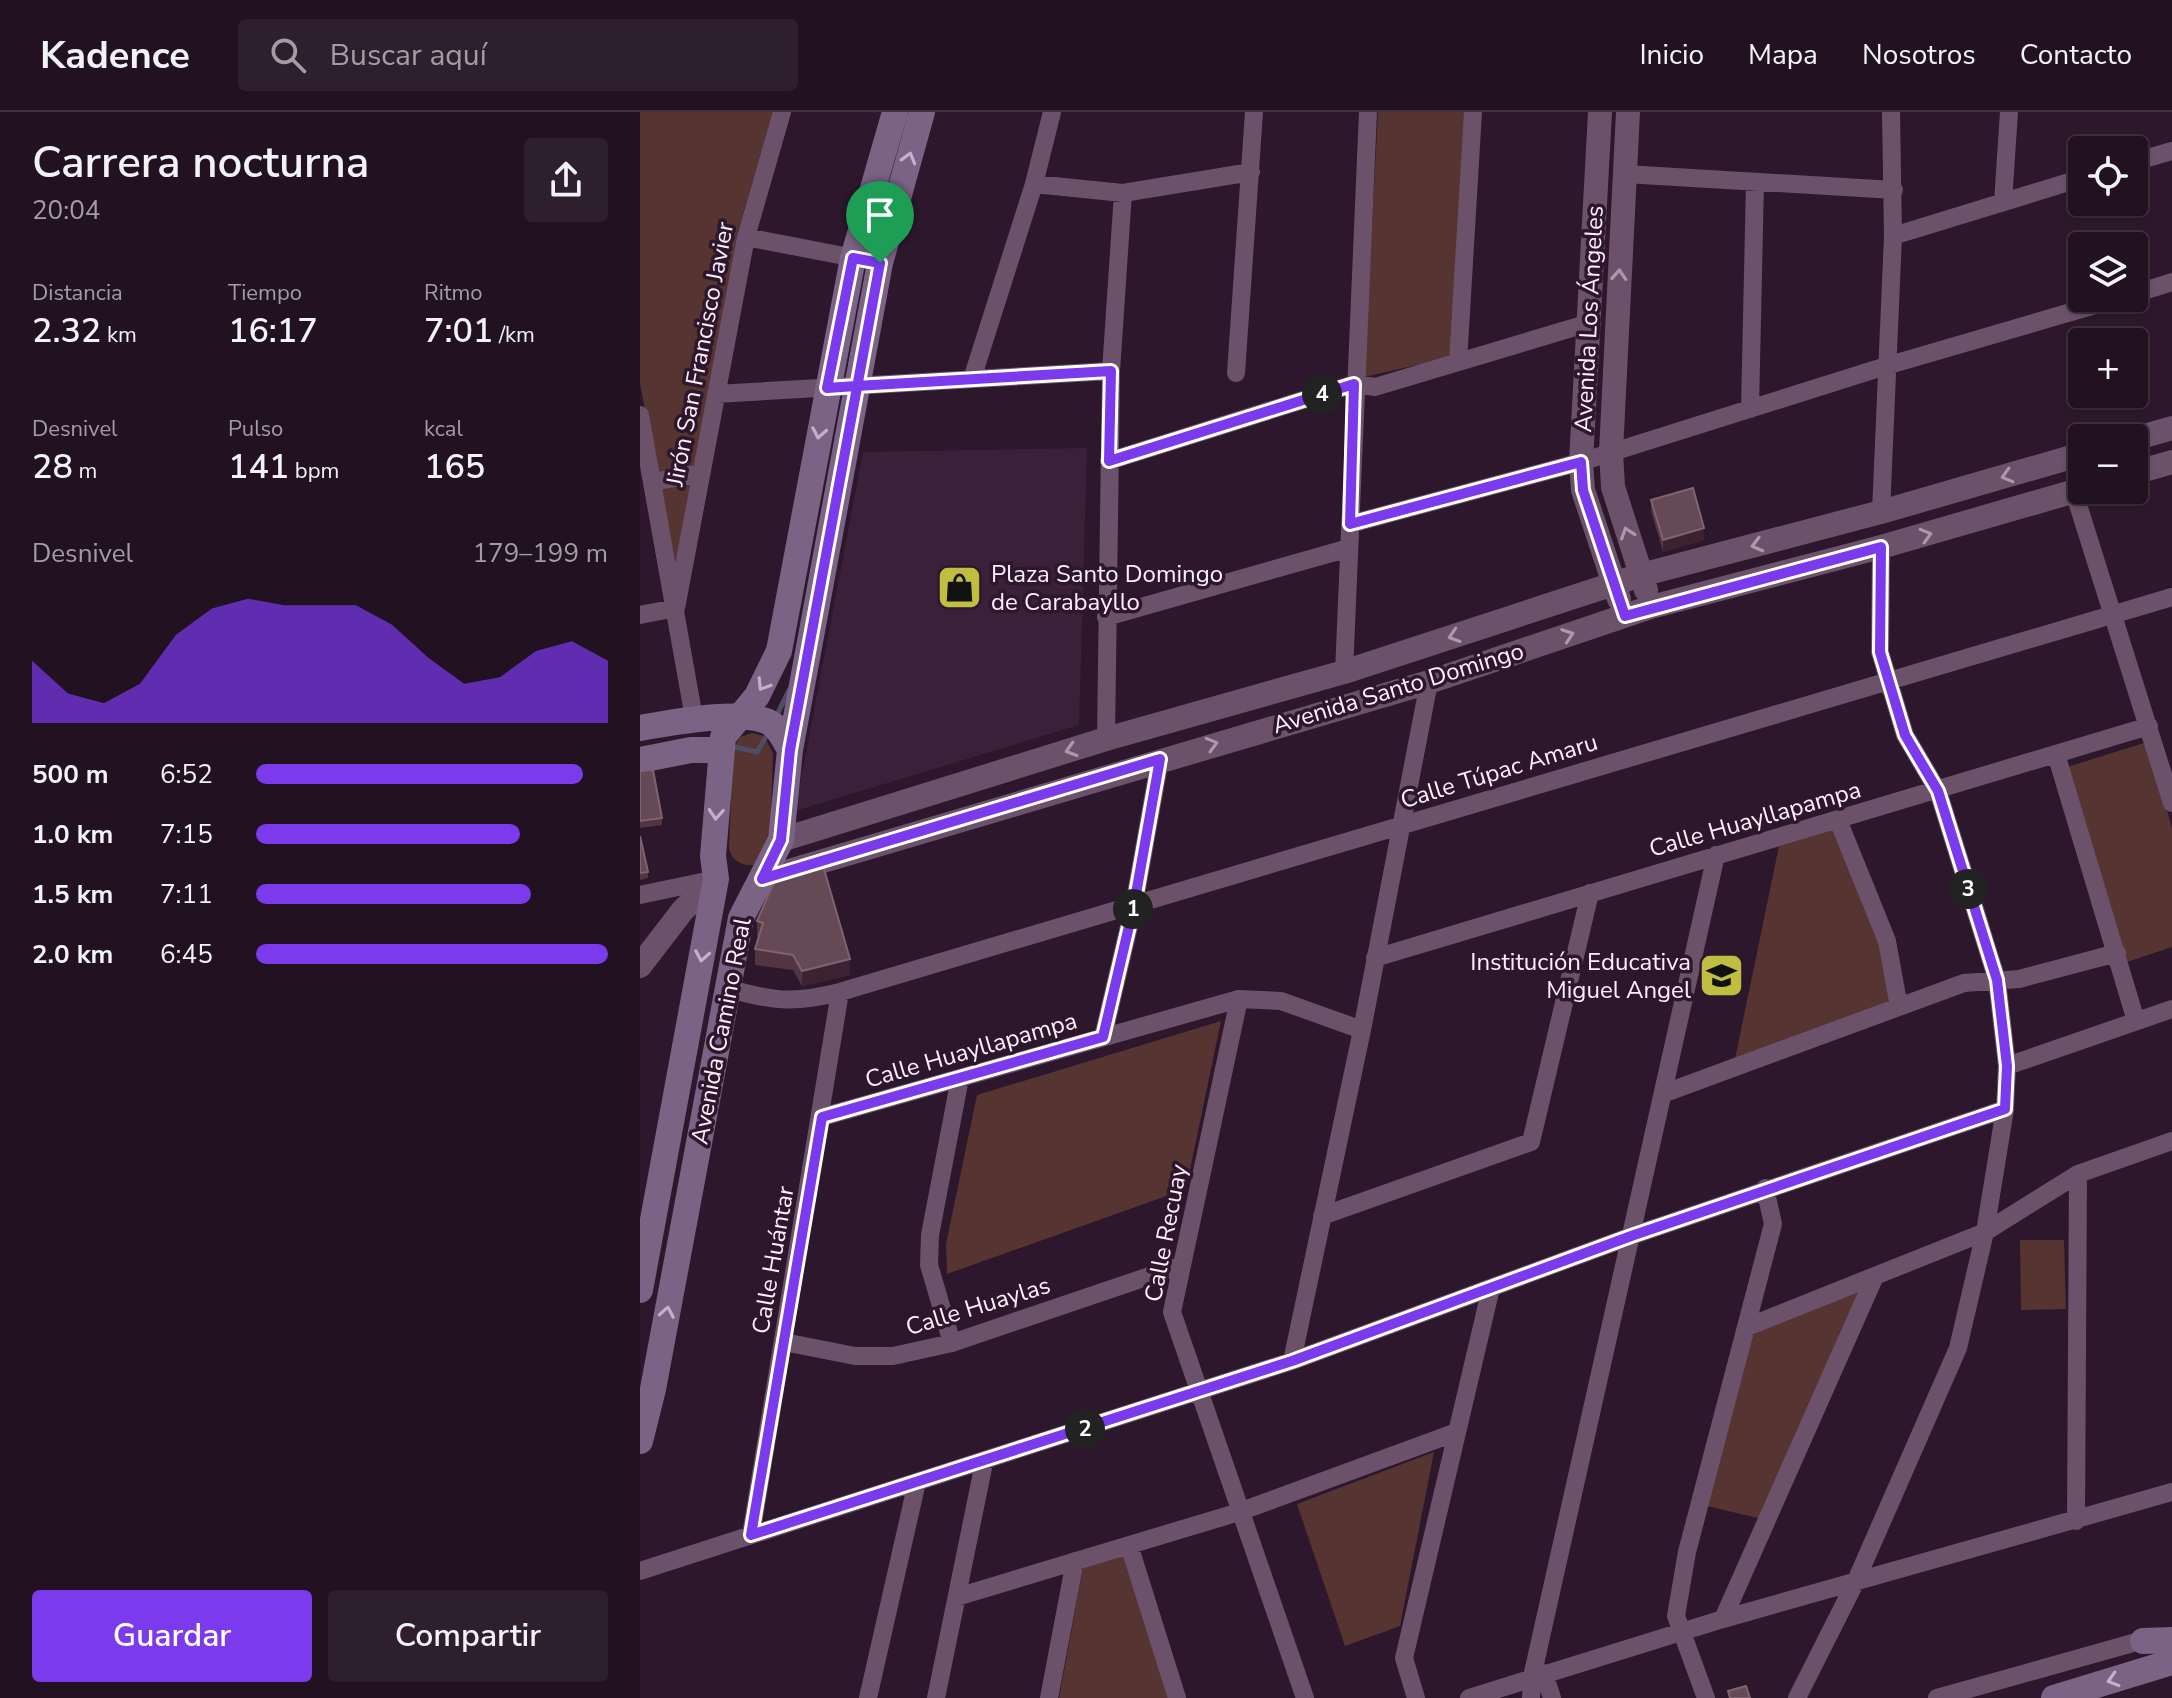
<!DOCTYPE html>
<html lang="es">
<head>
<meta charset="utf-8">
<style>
	body { margin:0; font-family:"Nunito Sans",sans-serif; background:#2e1f2e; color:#f1f3f6; height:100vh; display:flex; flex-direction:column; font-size:30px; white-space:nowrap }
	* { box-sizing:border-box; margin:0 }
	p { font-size:26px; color:#a29da5 }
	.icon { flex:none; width:44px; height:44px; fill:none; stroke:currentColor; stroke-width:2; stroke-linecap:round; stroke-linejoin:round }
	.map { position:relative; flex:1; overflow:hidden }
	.panel { display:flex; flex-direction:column; background:#221121; width:640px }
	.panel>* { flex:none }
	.tools { position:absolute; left:1428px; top:24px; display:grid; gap:16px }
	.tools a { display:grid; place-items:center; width:80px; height:80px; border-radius:8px; background:#221121; box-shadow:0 2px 6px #0004,0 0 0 2px #3f313f; font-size:40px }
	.pin { position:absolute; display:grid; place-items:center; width:68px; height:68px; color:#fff; margin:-82px -34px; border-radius:50% 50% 50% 0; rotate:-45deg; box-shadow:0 0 8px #0007 }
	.pin .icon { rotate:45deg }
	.km { position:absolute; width:40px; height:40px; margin:-20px; border-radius:50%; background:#222; color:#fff; font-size:22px; line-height:40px; text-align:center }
	.round { display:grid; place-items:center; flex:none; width:84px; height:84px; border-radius:8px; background:#2e1f2e }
	.head { display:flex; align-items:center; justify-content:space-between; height:136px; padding:0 32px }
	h1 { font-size:44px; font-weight:600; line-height:60px }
	.stats { display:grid; grid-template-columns:repeat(3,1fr); gap:12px; height:136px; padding:8px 32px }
	.stats div { display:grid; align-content:center }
	.stats b { font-size:34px; font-weight:600 }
	.stats small { font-size:22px; font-weight:400 }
	.stats p { font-size:22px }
	.chart { height:224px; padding:16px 32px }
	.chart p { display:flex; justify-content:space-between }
	.chart svg { width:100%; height:144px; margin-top:8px; fill:#7c3aed; opacity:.7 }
	.action { display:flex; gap:16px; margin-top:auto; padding:16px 32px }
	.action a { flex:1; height:92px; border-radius:8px; background:#7c3aed; color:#fff; font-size:32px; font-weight:600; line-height:92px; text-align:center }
	.action a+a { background:#2e1f2e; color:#f1f3f6 }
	ul { padding:0 32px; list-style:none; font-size:26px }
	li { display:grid; grid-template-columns:128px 96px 1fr; align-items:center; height:60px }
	li i { height:20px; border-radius:10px; background:#7c3aed }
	header { display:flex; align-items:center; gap:48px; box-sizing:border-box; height:112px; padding:0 40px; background:#221121; border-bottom:2px solid #3f313f }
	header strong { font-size:38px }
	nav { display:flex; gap:44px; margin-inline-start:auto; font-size:28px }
	.search { width:560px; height:72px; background:#2e1f2e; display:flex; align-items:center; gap:20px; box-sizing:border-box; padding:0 28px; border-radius:8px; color:#a29da5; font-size:30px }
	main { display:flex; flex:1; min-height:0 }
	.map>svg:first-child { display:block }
</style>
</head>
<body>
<header>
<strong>Kadence</strong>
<div class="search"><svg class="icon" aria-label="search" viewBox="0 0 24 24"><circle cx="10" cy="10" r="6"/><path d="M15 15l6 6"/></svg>Buscar aquí</div>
<nav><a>Inicio</a><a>Mapa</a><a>Nosotros</a><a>Contacto</a></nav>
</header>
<main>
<section class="panel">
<div class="head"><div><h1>Carrera nocturna</h1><p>20:04</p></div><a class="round"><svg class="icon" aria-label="share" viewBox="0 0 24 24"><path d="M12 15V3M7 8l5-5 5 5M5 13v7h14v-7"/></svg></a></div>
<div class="stats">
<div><p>Distancia</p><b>2.32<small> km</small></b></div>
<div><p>Tiempo</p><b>16:17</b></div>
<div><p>Ritmo</p><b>7:01<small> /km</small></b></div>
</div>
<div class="stats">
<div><p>Desnivel</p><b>28<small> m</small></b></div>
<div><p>Pulso</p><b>141<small> bpm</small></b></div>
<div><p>kcal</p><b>165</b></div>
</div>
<div class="chart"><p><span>Desnivel</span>179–199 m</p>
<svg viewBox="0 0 160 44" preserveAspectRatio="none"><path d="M0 44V25L10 35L20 38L30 32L40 17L50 9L60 6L70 8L80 8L90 8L100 14L110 24L120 32L130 30L140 22L150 19L160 25V44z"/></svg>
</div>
<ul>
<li><b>500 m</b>6:52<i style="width:93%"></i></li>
<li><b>1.0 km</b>7:15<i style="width:75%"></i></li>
<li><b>1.5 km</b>7:11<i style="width:78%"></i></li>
<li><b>2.0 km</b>6:45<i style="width:100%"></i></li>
</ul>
<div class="action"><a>Guardar</a><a>Compartir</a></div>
</section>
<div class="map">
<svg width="1532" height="1586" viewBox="0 0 1532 1586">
	<rect width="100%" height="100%" fill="#2d172c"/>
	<!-- built -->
	<path fill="#3b203a" d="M447 336 439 613 155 699 223 340Z"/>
	<!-- green -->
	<path fill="#553431" d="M0 0H133L98 119 37 457 0 272Z
		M738 0H826L812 245 724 265Z
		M112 621 124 624 133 641 130 733 114 753C101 754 92 749 89 736L93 637 100 625Z
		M1507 630 1532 716V835L1487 850 1424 656Z
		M1193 717 1240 832 1252 889 1095 947 1139 734Z
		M581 909 546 1077 307 1162 306 1132 337 983Z
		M1380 1128H1424L1426 1197 1381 1198Z
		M1223 1176 1122 1407 1063 1393 1112 1221Z
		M794 1340 760 1514 705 1534 657 1392Z
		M484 1442 528 1586H419L443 1456Z"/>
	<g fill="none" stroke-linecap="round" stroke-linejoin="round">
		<!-- stream -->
		<path stroke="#4f4c66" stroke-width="5" d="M136 605 149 578
			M90 634 117 640 128 621"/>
		<!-- minor -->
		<path stroke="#6b526a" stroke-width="18" d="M1494 50 1532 39
			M985 62 1254 78
			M394 72 483 81 611 60
			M1363 90 1369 0
			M1253 124 1442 66
			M106 125 225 148
			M1494 182 1532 170
			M818 250 833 0
			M596 261 614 0
			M332 267 394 72 412 0
			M76 282 471 259
			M1110 297 1115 70
			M0 303 54 606
			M469 349 714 272 735 275 949 211
			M13 370 61 361
			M1434 380 1532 691
			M1241 400 1253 124 1251 0
			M710 412 941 350 1246 254 1479 186
			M0 503 36 496 106 125 142 0
			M466 505 709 436
			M704 560 728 0
			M466 627 471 259 483 81
			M1416 642 1496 909
			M1198 708 1247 829 1259 895
			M0 783 76 767
			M735 846 1509 614
			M86 876C132 889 153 892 200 880L1532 485
			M599 887 532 1200 665 1586
			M463 925 494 793 520 647
			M1367 954 1532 897
			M1025 981 1324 871 1379 867 1477 841
			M182 1005 599 887 641 889 722 918
			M682 1104 891 1030 950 781
			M1107 1215 1345 1120 1438 1062 1532 1029
			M144 1230 215 1244H253L312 1231 542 1153
			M312 1231 289 1153 290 1123 320 966
			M652 1249 722 918 789 570
			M1436 1409 1438 1062
			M111 1423 200 880
			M489 1433 537 1586
			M0 1459 652 1249 994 1123 1365 997
			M317 1485 599 1400 814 1321
			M1083 1507 1235 1164
			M904 1561 912 1586
			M228 1586 277 1370
			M296 1586 344 1351
			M409 1586 435 1449
			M776 1586 764 1546 851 1176
			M829 1586 1083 1507 1532 1380
			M891 1586 892 1565 1076 743
			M1066 1586 1036 1504 1047 1440 1133 1112 1125 1076
			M1157 1586 1215 1471 1318 1236 1345 1120 1365 997 1367 954 1357 868 1298 679 1265 623 1240 540 1241 435
			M1297 1586 1514 1525"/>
		<!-- tertiary -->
		<path stroke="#6b526a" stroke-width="24" d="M960 0 941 350 943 378 979 487
			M988 0 971 340 973 375 1006 478
			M1494 327 1532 316
			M1494 361 1532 350
			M141 728 466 627 704 560 1001 463 1241 400 1442 342
			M122 767 789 570 1011 495 1241 435 1442 377
			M0 854 43 798 76 767"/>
		<!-- secondary -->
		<path stroke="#7b6386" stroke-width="26" d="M0 616C29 611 108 595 132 612 140 618 145 629 150 638
			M0 648 51 638H81
			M0 1178 76 767 73 744 83 625 117 584 139 539 213 146 255 0
			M0 1329 13 1277 101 806 141 728 150 638 240 151 282 0
			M1503 1529 1532 1528
			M1414 1586 1532 1550"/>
	</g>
	<!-- wall -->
	<path fill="#533541" d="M1011 388 1064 428 1023 440 1011 399Z
		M0 659 22 706V713L0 716Z
		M0 724 8 760V766L0 768Z
		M137 763 210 863 162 874 153 858 115 853V837L119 825 117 824V809Z"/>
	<!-- shaded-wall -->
	<path fill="#3c2130" d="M1064 416V428L1023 440V428Z
		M210 847V863L162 874V859Z"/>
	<!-- building -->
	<path fill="#654955" stroke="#7e6370" stroke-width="2" d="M1053 376 1064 416 1023 428 1011 388Z
		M13 658 22 706 0 709V659Z
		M0 724 8 760 0 761Z
		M182 750 210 847 162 859 153 843 115 837 123 811 117 809 137 763Z
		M1106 1574 1110 1586H1090L1088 1579Z"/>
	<!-- one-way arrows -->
	<defs><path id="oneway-chevron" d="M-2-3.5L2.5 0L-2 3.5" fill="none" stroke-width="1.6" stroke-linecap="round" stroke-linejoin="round" transform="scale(2)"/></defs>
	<g stroke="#c4b0c7">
		<use href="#oneway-chevron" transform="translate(269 46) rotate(-74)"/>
		<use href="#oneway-chevron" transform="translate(179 321) rotate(100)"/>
		<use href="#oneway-chevron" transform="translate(123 573) rotate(122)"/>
		<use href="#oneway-chevron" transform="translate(76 702) rotate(94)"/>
		<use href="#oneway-chevron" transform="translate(62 844) rotate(100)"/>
		<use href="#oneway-chevron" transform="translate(27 1200) rotate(-80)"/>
		<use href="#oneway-chevron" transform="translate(1473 1568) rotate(163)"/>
	</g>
	<g stroke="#ae99ac">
		<use href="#oneway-chevron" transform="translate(979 163) rotate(-87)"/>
		<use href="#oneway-chevron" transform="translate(1367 364) rotate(164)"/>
		<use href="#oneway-chevron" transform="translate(987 421) rotate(-108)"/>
		<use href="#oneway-chevron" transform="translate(1286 423) rotate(-16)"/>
		<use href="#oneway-chevron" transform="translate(1117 433) rotate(165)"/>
		<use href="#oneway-chevron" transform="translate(928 523) rotate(-19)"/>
		<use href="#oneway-chevron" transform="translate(814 524) rotate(162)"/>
		<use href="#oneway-chevron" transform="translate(572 632) rotate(-16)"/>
		<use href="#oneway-chevron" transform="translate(431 638) rotate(163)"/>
	</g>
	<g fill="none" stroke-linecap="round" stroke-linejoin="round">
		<defs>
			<path id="route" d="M240 151 150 638 141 728 122 767 520 647 494 793 463 925 182 1005 111 1423 652 1249 994 1123 1365 997 1367 954 1357 868 1298 679 1265 623 1240 540 1241 435 985 504 943 378 941 350 710 412 714 272 469 349 471 259 216 274 187 276 213 146 240 151"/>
		</defs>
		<!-- route casing -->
		<use href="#route" stroke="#fff" stroke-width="16"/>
		<!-- route -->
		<use href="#route" stroke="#7c3aed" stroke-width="10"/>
	</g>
	<!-- icons -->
	<defs>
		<symbol id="shop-square" viewBox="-11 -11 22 22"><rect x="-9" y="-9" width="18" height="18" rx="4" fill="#bfbe41" stroke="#2d172c"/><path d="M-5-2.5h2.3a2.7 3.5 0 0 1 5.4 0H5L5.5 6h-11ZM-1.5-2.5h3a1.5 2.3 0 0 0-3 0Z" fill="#111"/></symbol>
		<symbol id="school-square" viewBox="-11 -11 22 22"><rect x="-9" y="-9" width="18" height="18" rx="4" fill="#bfbe41" stroke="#2d172c"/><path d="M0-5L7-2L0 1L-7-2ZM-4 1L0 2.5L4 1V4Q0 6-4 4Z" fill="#111"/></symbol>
	</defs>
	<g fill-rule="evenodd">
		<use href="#shop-square" x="294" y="450" width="51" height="51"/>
		<use href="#school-square" x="1056" y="838" width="51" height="51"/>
	</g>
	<g text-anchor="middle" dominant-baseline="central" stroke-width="7" stroke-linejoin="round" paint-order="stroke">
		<!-- street labels -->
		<g font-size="24" fill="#ffeffd" stroke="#2d172c">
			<text transform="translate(949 207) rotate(-87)">Avenida Los Ángeles</text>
			<text transform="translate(60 242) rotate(-79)">Jirón San Francisco Javier</text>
			<text transform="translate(758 576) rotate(-17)">Avenida Santo Domingo</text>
			<text transform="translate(859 659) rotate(-17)">Calle Túpac Amaru</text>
			<text transform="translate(1115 707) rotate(-16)">Calle Huayllapampa</text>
			<text transform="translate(81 919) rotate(-79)">Avenida Camino Real</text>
			<text transform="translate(331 938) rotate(-16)">Calle Huayllapampa</text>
			<text transform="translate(526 1121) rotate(-79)">Calle Recuay</text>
			<text transform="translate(133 1148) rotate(-80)">Calle Huántar</text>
			<text transform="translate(338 1194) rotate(-17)">Calle Huaylas</text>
		</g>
		<!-- poi labels -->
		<g font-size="24" fill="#ffeffd" stroke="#2d172c" text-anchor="start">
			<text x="351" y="462">Plaza Santo Domingo<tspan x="351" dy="28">de Carabayllo</tspan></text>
			<text x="1051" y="850" text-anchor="end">Institución Educativa<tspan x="1051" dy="28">Miguel Angel</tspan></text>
		</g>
	</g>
</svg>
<div class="tools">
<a><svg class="icon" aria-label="locate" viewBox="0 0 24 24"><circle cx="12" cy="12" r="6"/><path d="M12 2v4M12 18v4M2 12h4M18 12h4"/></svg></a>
<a><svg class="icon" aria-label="layers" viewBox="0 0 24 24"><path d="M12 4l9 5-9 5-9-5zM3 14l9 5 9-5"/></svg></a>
<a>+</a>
<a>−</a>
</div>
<div class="pin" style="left:240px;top:151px;background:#1e9e55"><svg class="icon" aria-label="arrive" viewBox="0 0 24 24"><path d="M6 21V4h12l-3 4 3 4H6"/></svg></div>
<b class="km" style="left:493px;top:797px">1</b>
<b class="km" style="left:445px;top:1317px">2</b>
<b class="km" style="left:1328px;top:777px">3</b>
<b class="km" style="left:682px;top:282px">4</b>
</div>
</main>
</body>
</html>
